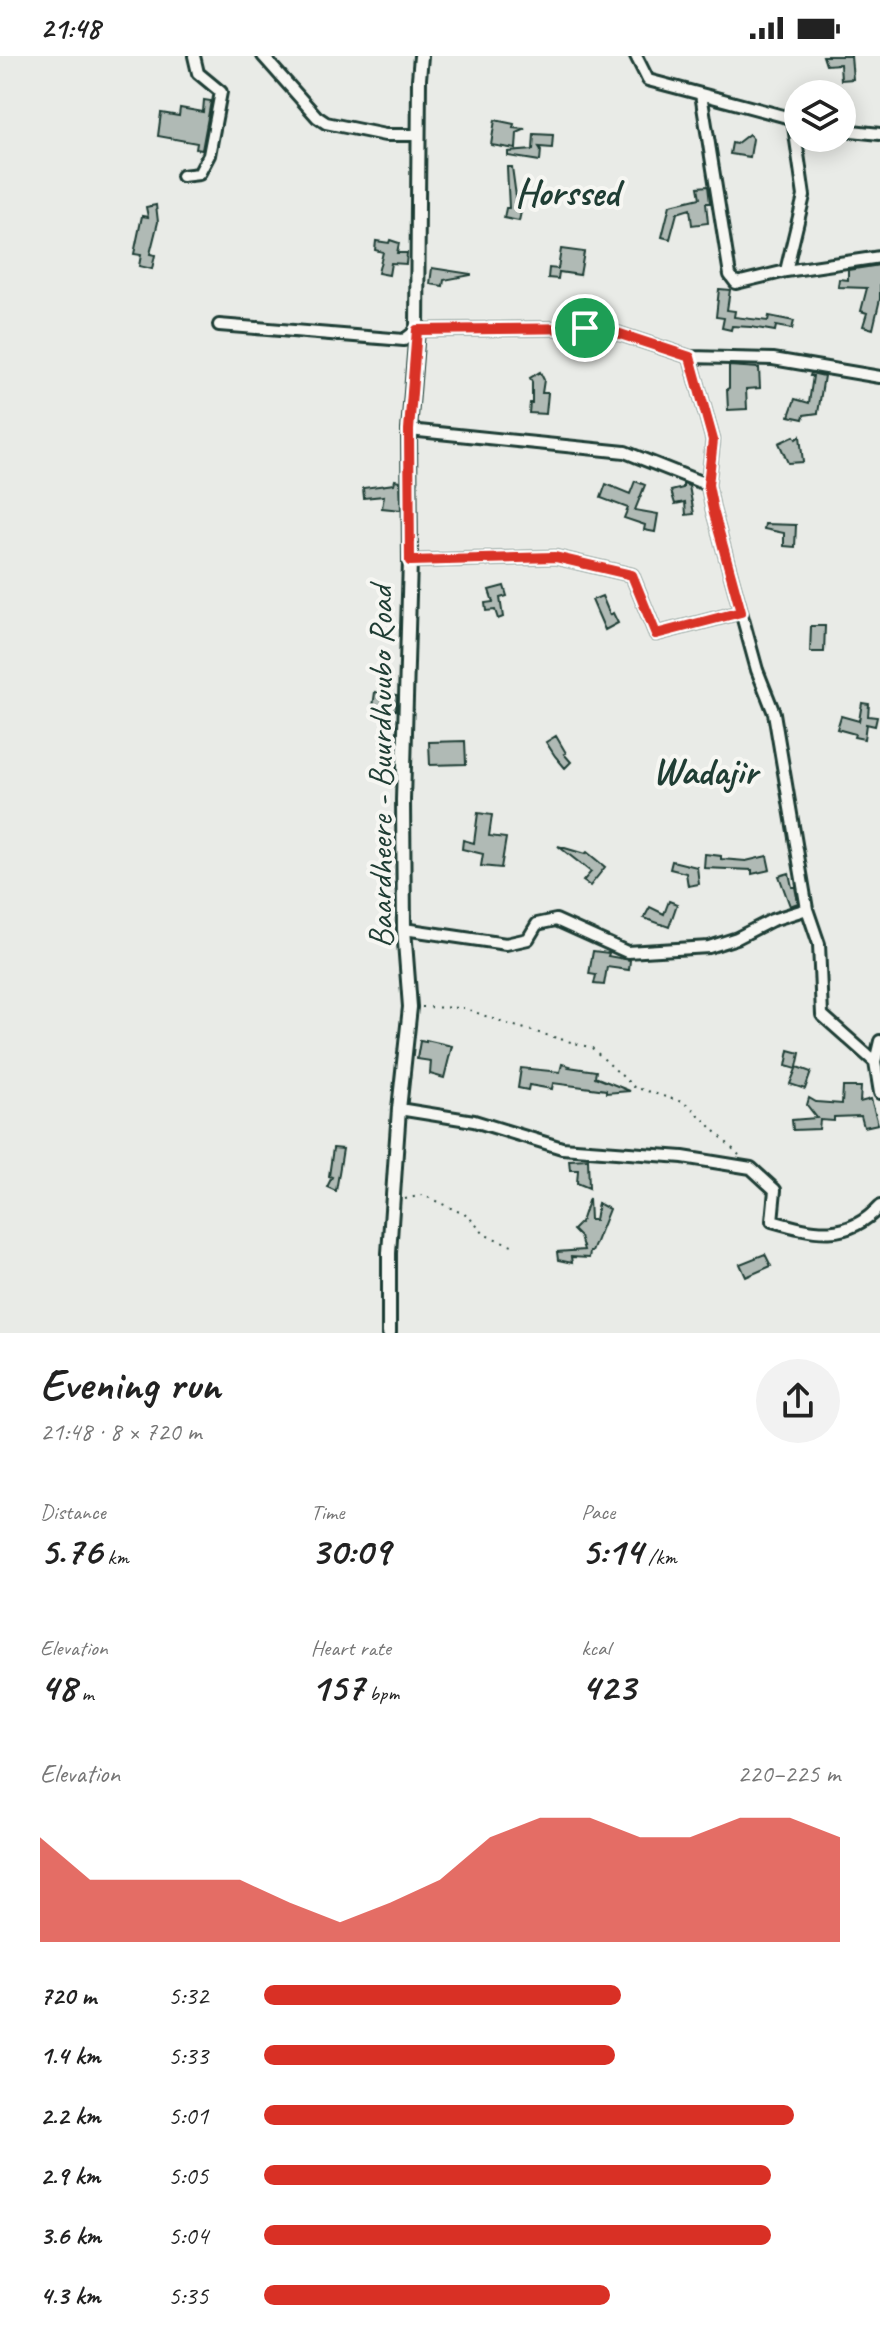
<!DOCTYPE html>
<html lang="en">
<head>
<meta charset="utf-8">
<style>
	body { margin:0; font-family:Caveat,sans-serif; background:#f2f2f2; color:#222; height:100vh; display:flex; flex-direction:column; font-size:30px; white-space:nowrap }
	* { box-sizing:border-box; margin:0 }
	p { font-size:26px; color:#767676 }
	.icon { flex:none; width:44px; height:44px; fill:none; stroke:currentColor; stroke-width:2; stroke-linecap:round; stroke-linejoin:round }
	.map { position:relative; height:1277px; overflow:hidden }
	.drawer { display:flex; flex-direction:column; background:#fff; flex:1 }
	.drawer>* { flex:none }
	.controls { position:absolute; left:784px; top:24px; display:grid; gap:16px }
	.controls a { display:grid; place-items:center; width:72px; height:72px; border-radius:50%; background:#fff; box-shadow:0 4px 20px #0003; font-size:40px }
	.pin { position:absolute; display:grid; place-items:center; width:68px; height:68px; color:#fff; margin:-34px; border:4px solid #fff; border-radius:50%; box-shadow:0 2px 8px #0007 }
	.round { display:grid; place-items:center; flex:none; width:84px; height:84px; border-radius:42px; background:#f2f2f2 }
	.overview { display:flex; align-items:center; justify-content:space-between; height:136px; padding:0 40px }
	h1 { font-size:44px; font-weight:700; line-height:60px }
	.metrics { display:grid; grid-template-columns:repeat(3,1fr); gap:12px; height:136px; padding:8px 40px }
	.metrics div { display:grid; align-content:center }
	.metrics b { font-size:40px; font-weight:700 }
	.metrics small { font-size:22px; font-weight:400 }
	.metrics p { font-size:22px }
	.chart { height:224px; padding:16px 40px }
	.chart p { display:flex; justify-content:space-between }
	.chart svg { width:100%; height:144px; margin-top:8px; fill:#d93025; opacity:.7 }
	ul { padding:0 40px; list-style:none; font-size:26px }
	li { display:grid; grid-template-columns:128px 96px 1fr; align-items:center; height:60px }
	li i { height:20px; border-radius:10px; background:#d93025 }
	.status { display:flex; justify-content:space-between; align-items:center; height:56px; padding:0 40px; background:#fff; direction:ltr }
	.status svg { height:22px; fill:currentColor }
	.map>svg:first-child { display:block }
</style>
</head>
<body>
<div class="status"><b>21:48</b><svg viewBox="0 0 49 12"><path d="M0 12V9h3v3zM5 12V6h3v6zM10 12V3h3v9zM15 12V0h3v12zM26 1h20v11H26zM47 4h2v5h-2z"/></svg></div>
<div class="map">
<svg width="880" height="1277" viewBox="0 0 880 1277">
	<rect width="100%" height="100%" fill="#e9ebe7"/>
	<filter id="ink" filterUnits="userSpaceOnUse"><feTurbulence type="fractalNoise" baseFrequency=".0125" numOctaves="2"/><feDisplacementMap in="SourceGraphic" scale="16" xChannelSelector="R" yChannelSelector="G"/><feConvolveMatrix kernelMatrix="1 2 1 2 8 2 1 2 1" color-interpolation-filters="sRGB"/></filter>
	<g filter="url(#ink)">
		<!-- building -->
		<path fill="#b0bab5" stroke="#1f3d34" stroke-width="2" d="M823 0H851L853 23 841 24 840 8 826 9Z
			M204 44 211 45 202 94 196 93 197 87 158 80 161 57 179 60 180 52 203 56Z
			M495 64 514 68 513 72 526 73 517 77 516 93 491 89Z
			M534 78 553 79 552 92 539 91 541 94 540 105 508 100V96L533 94Z
			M749 78 753 83 750 101 730 98 732 87 736 88Z
			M507 111H512L518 155 521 156 519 165 504 162 506 152H509Z
			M708 130 710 147H706L708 167 692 169 690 153 677 157 670 183 662 181 670 149 700 142 698 131Z
			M156 149 158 166 150 198 155 199 152 213 139 210 141 199 134 198 142 160 148 161 146 151Z
			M390 184 399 187 397 197H407L406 208 391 207 389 219 378 217 383 196 375 194 376 185 389 187Z
			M561 193 584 196 580 219 559 216 558 223 548 222 549 212 558 213Z
			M880 209V243L873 273 863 270 867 257 861 255 867 232 838 231 839 223 848 224V214Z
			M432 212 471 218V219L444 224 443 230 430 228Z
			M719 233 730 234 727 254 735 255 734 261 768 265 769 260 794 265 792 273 776 270 775 275 751 271 732 270 731 274 722 272 724 262 716 261Z
			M729 310 759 312 760 332 746 333 747 353 728 354 727 333 729 332Z
			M540 316 544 324 542 337H548L546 358 529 357 530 347H532V326L530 322Z
			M811 317 824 320 818 357 804 359 803 363 789 360 795 343 809 347 813 320H810Z
			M794 380 796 383 800 380 803 406 788 407 779 387Z
			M395 424 400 425 401 454 382 452 384 440 364 442 363 432 394 428Z
			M635 425 645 429 635 454 658 458 655 476 644 474 645 469 624 462 628 452 601 442 606 428 630 438Z
			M683 428 689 430 694 458 686 459 685 446 675 448 671 435 683 432Z
			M765 468 796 469 795 491 784 490V477L764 473Z
			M504 530 507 540 500 542 503 561 498 563 495 554 486 555 485 547 493 546 489 534Z
			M602 540 610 559 613 557 618 567 605 574 592 544Z
			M811 570H825L824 596H810Z
			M375 636 397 639 396 654 373 651Z
			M862 647 869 648 868 660 877 661 875 670 866 668 864 683 854 681 855 678 837 673 841 660 859 665Z
			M556 680 566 697 564 698 571 706 565 712 555 700 546 686Z
			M465 685 466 708 430 709 429 686Z
			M478 757 492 759 489 780 506 782 501 812 481 810 483 798 462 793 463 784 474 787Z
			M558 790 585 798 587 796 605 811 590 830 583 825 591 816Z
			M705 798 721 800V803L746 805 767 800 770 814 752 818V814L704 812Z
			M672 805 697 811 699 828 688 830 686 817 670 813Z
			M789 817 792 831H795L798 847 790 850 779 820Z
			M669 845 677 848 669 871 644 862 650 851 664 858Z
			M593 895 609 897 608 900 630 904 629 914 607 911 604 929 594 928 596 919 589 918Z
			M426 984 452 990 444 1022 430 1018 431 1005 417 1003 420 985 426 986Z
			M789 994 800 997 797 1011 811 1016 805 1033 790 1028 796 1013 786 1010Z
			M562 1008 570 1010 569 1011 596 1015 595 1021 630 1035 606 1037V1034L553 1027 552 1033 529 1029 528 1034 518 1032 521 1012 560 1016Z
			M843 1031H861L860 1046 871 1043 878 1068 864 1071 861 1060 834 1061V1065L820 1064 819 1073 793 1074 792 1064 817 1062 807 1049 809 1042 816 1046 842 1048Z
			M333 1092 343 1093 336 1135 327 1131 332 1121 329 1120Z
			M588 1103 589 1132 577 1127 578 1114H570L569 1104Z
			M589 1142 590 1164H595L598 1147 609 1153 592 1196H590L589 1202 571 1201 572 1207 558 1204 557 1196 584 1194 580 1181 573 1174 581 1166Z
			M765 1198 771 1210 746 1221 740 1208Z"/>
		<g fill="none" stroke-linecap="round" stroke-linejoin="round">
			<defs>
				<path id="minor" d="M263 0 317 61 326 67 385 79H418
					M636 0 648 24 701 38 730 219 736 227 786 215 804 140 793 63
					M701 38 798 64
					M842 74 880 78
					M182 120 199 118 209 99 221 36 198 17 194 0
					M786 215 880 201
					M219 269 404 284 417 274 585 272 620 278 690 301 773 303 880 321
					M690 301 713 384 708 429 713 454 757 614 774 657 807 853 819 888 822 959 875 1006 880 1037
					M409 374 625 396 708 429
					M410 505 555 501 632 519 656 578 741 556
					M404 873 506 888 528 883 537 868 556 864 627 896 709 891 737 882 772 864 807 853
					M875 1006 880 985
					M399 1053 474 1065 562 1092 683 1101 751 1112 775 1134 772 1165C814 1177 847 1186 880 1150"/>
				<path id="major" d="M389 1277V1197L399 1053 410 951 404 873 403 744 410 505 409 374 417 274 419 23 421 0"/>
			</defs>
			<!-- minor casing -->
			<use href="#minor" stroke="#1f3d34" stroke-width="16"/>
			<!-- major casing -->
			<use href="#major" stroke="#1f3d34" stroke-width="18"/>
			<!-- path -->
			<path stroke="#1f3d34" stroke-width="2" stroke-dasharray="2 6" stroke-linecap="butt" d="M422 951 464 952 504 967 592 992 634 1031 682 1046 694 1054 739 1099
				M405 1143 423 1139 468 1160 485 1179 512 1189"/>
			<!-- minor -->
			<use href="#minor" stroke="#f6f6f2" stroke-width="10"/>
			<!-- major -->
			<use href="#major" stroke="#f6f6f2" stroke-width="12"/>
		</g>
	</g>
	<g fill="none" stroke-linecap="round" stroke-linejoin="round" filter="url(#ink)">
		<defs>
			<path id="route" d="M585 272 620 278 690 301 713 384 708 429 713 454 741 556 656 578 632 519 555 501 410 505 409 374 417 274Z"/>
		</defs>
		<!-- route casing -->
		<use href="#route" stroke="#fff" stroke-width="16"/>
		<!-- route -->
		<use href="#route" stroke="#d93025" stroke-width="10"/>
	</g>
	<g text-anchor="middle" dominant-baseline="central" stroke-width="8" stroke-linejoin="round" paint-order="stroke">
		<!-- street labels -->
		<g font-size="34" fill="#1f3d34" stroke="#f6f6f2">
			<text transform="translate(380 711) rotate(-90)">Baardheere - Buurdhuubo Road</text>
		</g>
		<!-- quarter labels -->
		<g font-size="38" font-weight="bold" fill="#1f3d34" stroke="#f6f6f2">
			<text x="567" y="136">Horssed</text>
			<text x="705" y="715">Wadajir</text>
		</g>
	</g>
</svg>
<div class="controls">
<a><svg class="icon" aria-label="layers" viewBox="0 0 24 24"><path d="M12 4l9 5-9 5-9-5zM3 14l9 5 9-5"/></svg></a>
</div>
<div class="pin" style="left:585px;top:272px;background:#1e9e55"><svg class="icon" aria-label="arrive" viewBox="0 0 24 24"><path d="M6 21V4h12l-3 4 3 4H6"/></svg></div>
</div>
<section class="drawer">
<div class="overview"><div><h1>Evening run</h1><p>21:48 · 8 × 720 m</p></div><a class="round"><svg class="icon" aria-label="share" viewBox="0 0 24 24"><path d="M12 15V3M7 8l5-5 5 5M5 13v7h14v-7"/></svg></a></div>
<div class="metrics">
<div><p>Distance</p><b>5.76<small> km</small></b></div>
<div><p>Time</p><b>30:09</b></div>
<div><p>Pace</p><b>5:14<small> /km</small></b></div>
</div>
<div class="metrics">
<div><p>Elevation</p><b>48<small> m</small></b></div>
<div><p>Heart rate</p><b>157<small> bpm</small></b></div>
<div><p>kcal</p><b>423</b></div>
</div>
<div class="chart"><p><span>Elevation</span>220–225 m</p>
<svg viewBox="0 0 160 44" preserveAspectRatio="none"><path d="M0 44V12L10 25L20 25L30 25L40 25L50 32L60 38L70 32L80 25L90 12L100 6L110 6L120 12L130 12L140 6L150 6L160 12V44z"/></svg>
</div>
<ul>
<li><b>720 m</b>5:32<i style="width:62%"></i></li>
<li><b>1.4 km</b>5:33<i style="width:61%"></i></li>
<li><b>2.2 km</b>5:01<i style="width:92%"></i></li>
<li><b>2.9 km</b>5:05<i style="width:88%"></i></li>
<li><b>3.6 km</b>5:04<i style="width:88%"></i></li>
<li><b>4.3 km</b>5:35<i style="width:60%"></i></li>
</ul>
</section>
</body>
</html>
